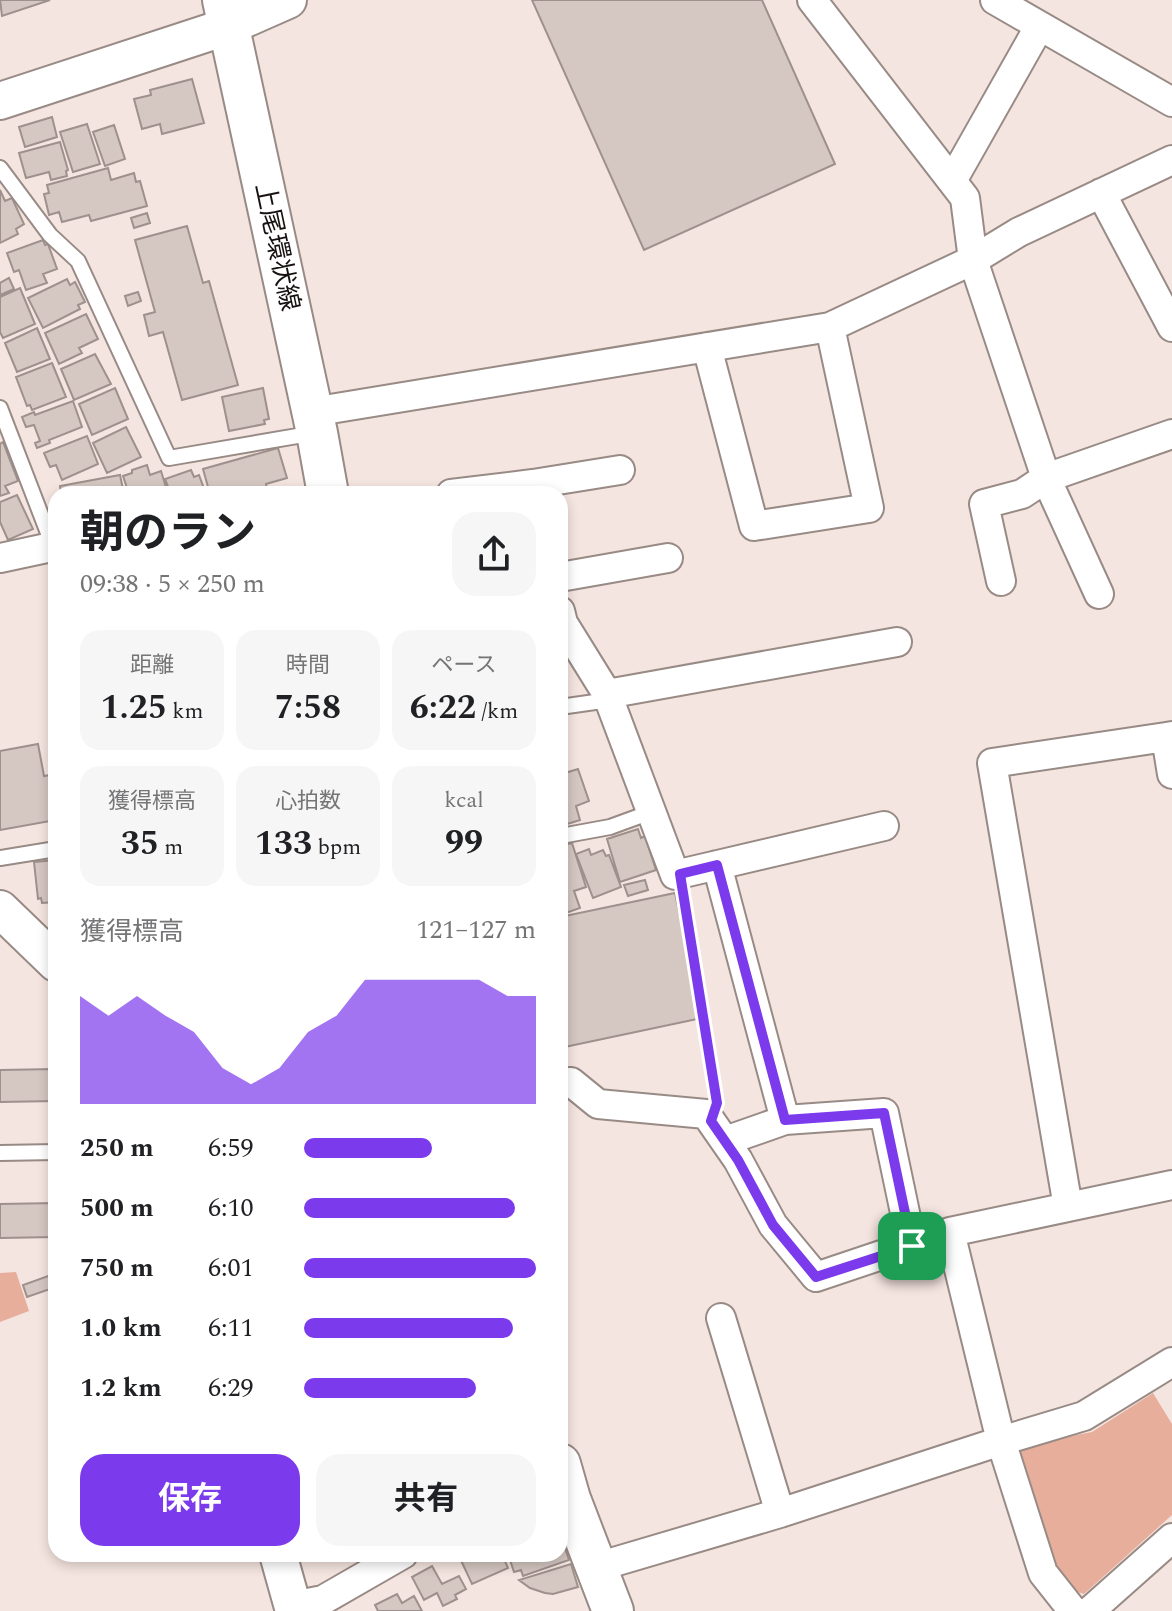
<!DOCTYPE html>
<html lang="ja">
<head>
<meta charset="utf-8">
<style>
	body { margin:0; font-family:Spectral,"Noto Sans JP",serif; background:#f6f6f6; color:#202124; height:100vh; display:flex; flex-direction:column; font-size:30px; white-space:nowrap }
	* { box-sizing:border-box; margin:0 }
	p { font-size:26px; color:#757577 }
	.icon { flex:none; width:44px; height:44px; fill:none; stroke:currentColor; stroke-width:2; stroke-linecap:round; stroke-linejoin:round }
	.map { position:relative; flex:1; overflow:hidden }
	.panel { position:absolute; left:48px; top:486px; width:520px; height:1076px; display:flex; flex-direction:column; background:#fff; border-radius:24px; box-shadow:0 4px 12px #0003 }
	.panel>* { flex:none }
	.pin { position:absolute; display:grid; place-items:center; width:68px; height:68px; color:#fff; margin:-34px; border-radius:16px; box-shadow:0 4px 12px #0006 }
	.round { display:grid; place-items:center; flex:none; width:84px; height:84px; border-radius:24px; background:#f6f6f6 }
	.head { display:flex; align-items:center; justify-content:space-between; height:136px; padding:0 32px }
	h1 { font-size:44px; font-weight:700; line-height:60px }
	.stats { display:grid; grid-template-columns:repeat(3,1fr); gap:12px; height:136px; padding:8px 32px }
	.stats div { display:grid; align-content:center; border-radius:20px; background:#f6f6f6; text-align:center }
	.stats b { font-size:34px; font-weight:700 }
	.stats small { font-size:22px; font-weight:400 }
	.stats p { font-size:22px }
	.chart { height:224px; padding:16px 32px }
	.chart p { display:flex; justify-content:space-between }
	.chart svg { width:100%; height:144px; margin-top:8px; fill:#7c3aed; opacity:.7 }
	.action { display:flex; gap:16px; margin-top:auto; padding:16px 32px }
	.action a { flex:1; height:92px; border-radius:24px; background:#7c3aed; color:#fff; font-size:32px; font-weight:700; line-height:92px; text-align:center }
	.action a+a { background:#f6f6f6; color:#202124 }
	ul { padding:0 32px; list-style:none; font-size:26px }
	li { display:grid; grid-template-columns:128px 96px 1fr; align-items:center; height:60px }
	li i { height:20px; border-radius:10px; background:#7c3aed }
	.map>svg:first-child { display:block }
</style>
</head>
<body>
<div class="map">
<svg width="1172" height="1611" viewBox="0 0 1172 1611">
	<rect width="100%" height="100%" fill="#f5e5e0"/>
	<!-- green -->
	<path fill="#e7ae9b" d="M16 1272 29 1311 0 1322V1273Z
		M1153 1393 1172 1424V1515L1084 1594 1074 1591 1048 1563 1018 1459 1024 1445 1092 1432Z"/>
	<!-- building -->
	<path fill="#d5c7c2" stroke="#9e908c" stroke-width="2" d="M0 0H50L2 16Z
		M532 0H762L835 164 644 250Z
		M192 79 204 123 162 134 160 124 142 129 134 99 151 95 150 90Z
		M52 117 57 137 25 147 19 127Z
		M87 124 100 164 73 172 60 132Z
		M114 125 125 159 105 166 93 132Z
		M60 142 68 170 66 171 67 176 51 180 49 172 26 178 19 153Z
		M108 168 111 180 134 173 136 182 140 181 147 206 91 221 89 215 62 222 59 212 49 215 44 194 49 193 47 185Z
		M0 190 5 201 12 198 24 224 16 229 18 234 0 243Z
		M147 213 150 223 134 228 131 218Z
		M187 226 203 283 209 281 238 385 182 400 163 332 149 336 144 315 155 312 135 240Z
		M43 240 45 245 48 244 57 269 43 274 47 283 26 290 19 270 14 272 7 253Z
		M9 278 14 289 0 295V283Z
		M67 279 70 285 75 282 85 302 78 305 80 309 43 328 28 298Z
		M20 288 35 324 3 338 0 332V297Z
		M138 292 141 301 128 306 125 296Z
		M86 314 98 339 79 348 82 353 59 364 45 333Z
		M37 328 50 359 17 372 5 343Z
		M95 354 111 384 74 400 61 369Z
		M52 363 66 397 32 410 30 405 27 406 16 377Z
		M115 388 128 419 92 435 79 404Z
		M263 388 269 419 264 420 265 424 229 431 222 397Z
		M73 401 82 427 49 440 50 443 37 448 35 443 40 441 34 425 26 427 22 417 34 412 35 415Z
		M126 427 141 457 107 473 93 443Z
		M87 436 98 464 62 480 56 465 50 467 44 453Z
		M3 442 18 481 5 486 9 493 0 496V444Z
		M278 448 287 478 266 484 267 488 244 494H210L203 469Z
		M147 465 150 475 161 471 168 494H129L123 476 132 473V470Z
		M191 470 194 477 199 475 206 494H171L165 479Z
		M120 475 124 494H61L60 486Z
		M17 495 33 529 8 540 0 522V502Z
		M38 744 44 776 56 774V820L0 830V751Z
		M578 769 589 801 576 806 580 820 561 826 560 778 566 776 565 773Z
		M638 829 641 838 645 836 656 870 620 882 607 839Z
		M572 843 586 887 574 891 580 908 560 915V846Z
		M589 849 591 855 603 850 606 856 609 855 621 887 593 898 576 854Z
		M56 860V902L42 903 41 898 38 899 34 862Z
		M645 880 648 890 628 896 624 885Z
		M675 893 702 1018 560 1048V917Z
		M55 1069 56 1101 0 1102V1070Z
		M56 1203V1237L0 1238V1204Z
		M51 1275 56 1287 27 1297 23 1285Z
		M560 1534 569 1560 523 1576 521 1570 514 1572 508 1554H560Z
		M458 1554H502L508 1568 472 1584Z
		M571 1564 578 1587 553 1594 545 1593 530 1588 519 1580Z
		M432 1566 442 1584 459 1576 466 1589 455 1595 457 1599 443 1606 437 1593 424 1600 412 1577Z
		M397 1594 402 1603 414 1596 422 1611H378L375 1605Z"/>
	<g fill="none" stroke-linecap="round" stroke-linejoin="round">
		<defs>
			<path id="service" d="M0 168 50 235 78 261 169 458 315 433
				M0 408 53 546
				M560 707 609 700
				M561 836 610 827 651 812
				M0 858 56 849
				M0 1153 56 1152"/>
			<path id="minor" d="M812 0 965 198 973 260 1046 478 1099 594
				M995 0 1172 102
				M952 181 1039 27
				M1101 193 1172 327
				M707 347 754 526 869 508 830 327
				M312 412 830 327 973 260 1019 232 1172 160
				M533 484 620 470
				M451 494 533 484 535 494
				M0 558 56 546
				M560 577 668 558
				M1001 581 984 504 1022 494 1046 478 1172 434
				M560 611 563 623 607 694 675 875 884 826
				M607 694 897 642
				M1172 736 1166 737 1172 774
				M717 865 785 1120
				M560 1083 571 1082 598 1104 706 1114 738 1160 773 1225 816 1277 950 1232 1172 1185
				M725 1141 785 1120 884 1113 912 1246
				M1068 1207 992 763 1166 737
				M950 1232 1001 1441 1043 1573 1073 1611
				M721 1318 780 1513
				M597 1567 780 1513 1001 1441 1084 1416 1172 1362
				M292 1606 323 1600 403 1554
				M1090 1611 1172 1538"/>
			<path id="tertiary" d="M0 101 229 26 288 0
				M0 909 56 963
				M278 1554 294 1611"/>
			<path id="secondary" d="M223 0 317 433 328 494
				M560 1464 570 1499 613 1611"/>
		</defs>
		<!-- service casing -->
		<use href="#service" stroke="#988a85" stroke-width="18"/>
		<!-- minor casing -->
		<use href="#minor" stroke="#988a85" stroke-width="32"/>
		<!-- tertiary casing -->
		<use href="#tertiary" stroke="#988a85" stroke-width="40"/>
		<!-- secondary casing -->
		<use href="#secondary" stroke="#988a85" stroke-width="44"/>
		<!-- path -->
		<path stroke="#877c79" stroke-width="5" stroke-dasharray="4 4" stroke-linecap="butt" d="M684 899 715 1090"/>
		<!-- service -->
		<use href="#service" stroke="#fff" stroke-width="14"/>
		<!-- minor -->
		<use href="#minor" stroke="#fff" stroke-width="28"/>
		<!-- tertiary -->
		<use href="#tertiary" stroke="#fff" stroke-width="36"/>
		<!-- secondary -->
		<use href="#secondary" stroke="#fff" stroke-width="40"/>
	</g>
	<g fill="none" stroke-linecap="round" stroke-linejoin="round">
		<defs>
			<path id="route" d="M717 865 785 1120 884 1113 912 1246 816 1277 773 1225 738 1160 711 1121 717 1103 680 874Z"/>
		</defs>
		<!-- route casing -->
		<use href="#route" stroke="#fff" stroke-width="16"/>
		<!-- route -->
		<use href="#route" stroke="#7c3aed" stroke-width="10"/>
	</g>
	<g text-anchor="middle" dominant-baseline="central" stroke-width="6" stroke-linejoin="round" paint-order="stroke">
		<!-- street labels -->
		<g font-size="26" fill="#171211" stroke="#fff">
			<text transform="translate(277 247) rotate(78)">上尾環状線</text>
		</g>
	</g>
</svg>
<div class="pin" style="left:912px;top:1246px;background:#1e9e55"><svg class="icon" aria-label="arrive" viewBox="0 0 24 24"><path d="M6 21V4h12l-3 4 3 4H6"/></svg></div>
<section class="panel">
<div class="head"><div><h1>朝のラン</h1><p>09:38 · 5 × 250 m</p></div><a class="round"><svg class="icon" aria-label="share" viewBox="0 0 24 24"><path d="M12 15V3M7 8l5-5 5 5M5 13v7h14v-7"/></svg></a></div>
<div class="stats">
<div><p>距離</p><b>1.25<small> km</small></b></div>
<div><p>時間</p><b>7:58</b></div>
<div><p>ペース</p><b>6:22<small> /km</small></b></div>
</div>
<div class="stats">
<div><p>獲得標高</p><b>35<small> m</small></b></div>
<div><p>心拍数</p><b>133<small> bpm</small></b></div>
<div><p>kcal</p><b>99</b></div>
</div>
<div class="chart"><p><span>獲得標高</span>121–127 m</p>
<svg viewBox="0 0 160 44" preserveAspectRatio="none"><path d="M0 44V11L10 17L20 11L30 17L40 22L50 33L60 38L70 33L80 22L90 17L100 6L110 6L120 6L130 6L140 6L150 11L160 11V44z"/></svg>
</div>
<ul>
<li><b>250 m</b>6:59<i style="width:55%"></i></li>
<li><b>500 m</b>6:10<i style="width:91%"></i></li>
<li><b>750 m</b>6:01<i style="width:100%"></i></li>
<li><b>1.0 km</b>6:11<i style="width:90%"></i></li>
<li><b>1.2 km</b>6:29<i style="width:74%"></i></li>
</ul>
<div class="action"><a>保存</a><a>共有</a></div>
</section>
</div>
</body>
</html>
